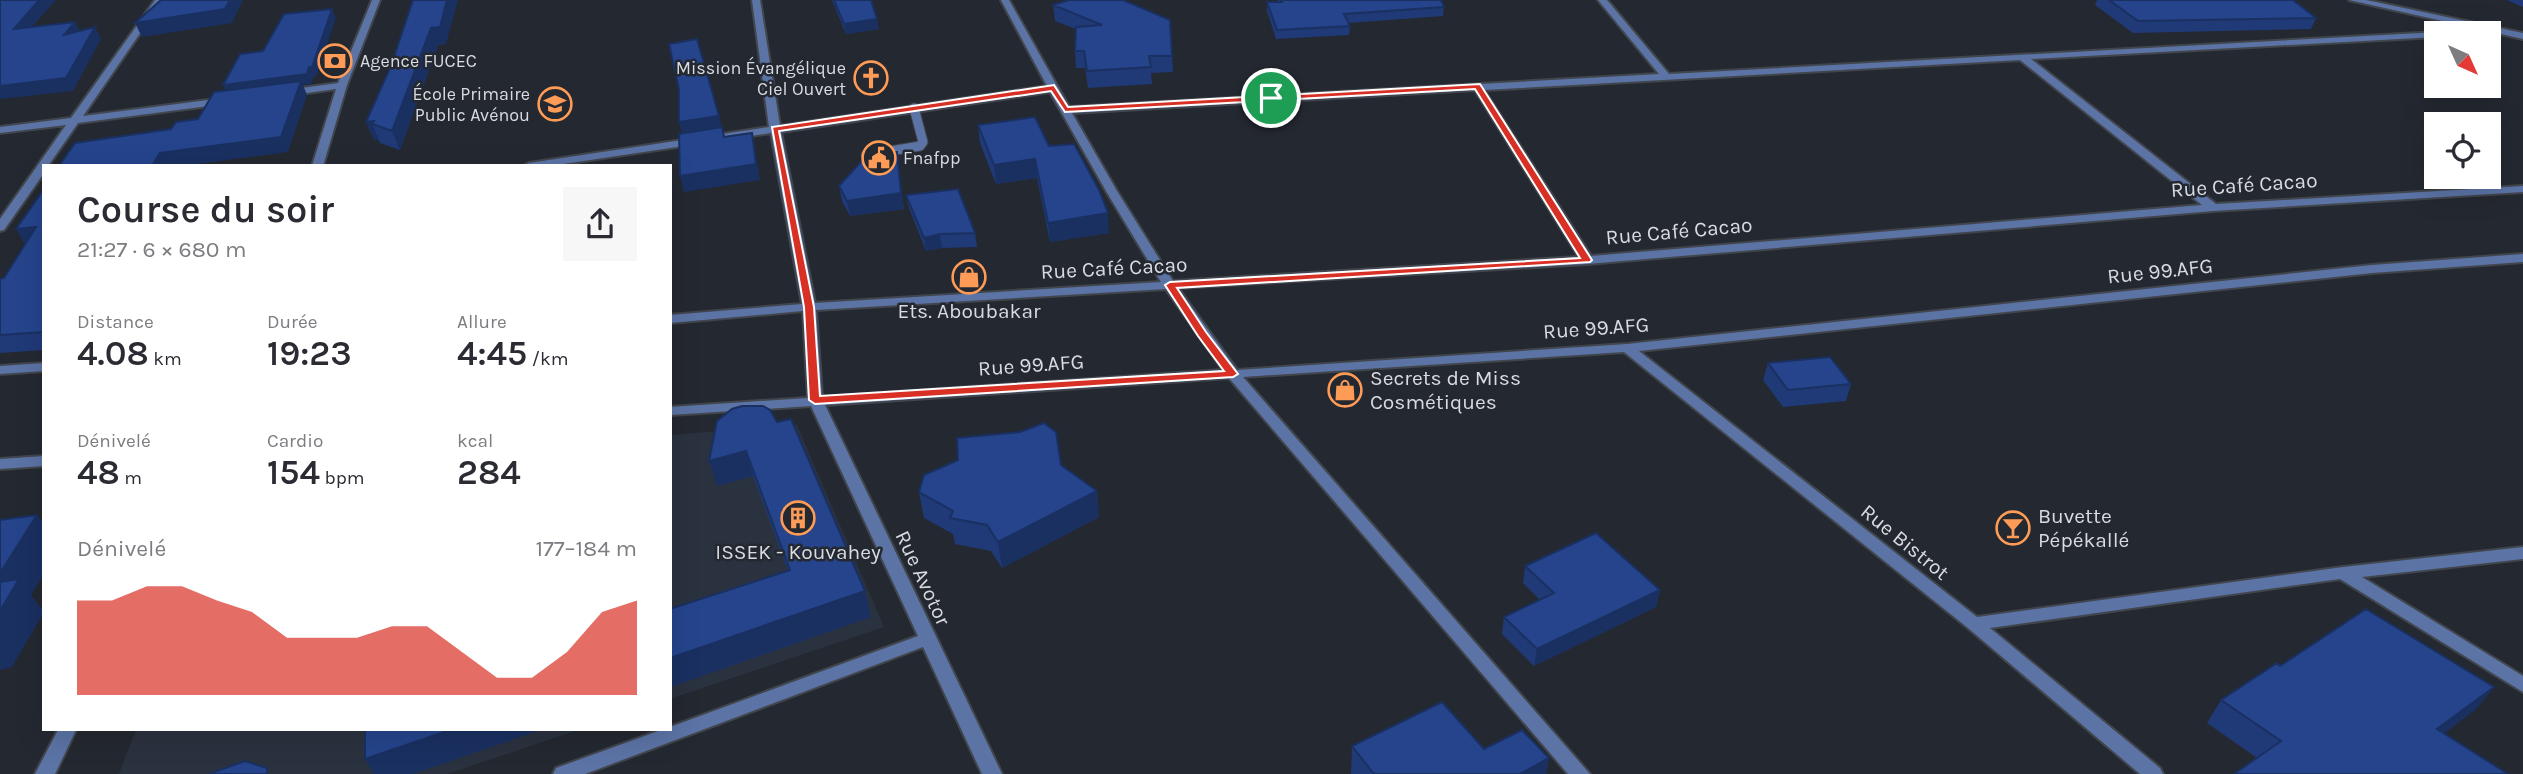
<!DOCTYPE html>
<html lang="fr">
<head>
<meta charset="utf-8">
<style>
	body { margin:0; font-family:Karla,sans-serif; background:#f7f7f7; color:#2b2b33; height:100vh; display:flex; flex-direction:column; font-size:26px; white-space:nowrap }
	* { box-sizing:border-box; margin:0 }
	p { font-size:23px; color:#7c7c81 }
	.icon { flex:none; width:38px; height:38px; fill:none; stroke:currentColor; stroke-width:2; stroke-linecap:round; stroke-linejoin:round }
	.map { position:relative; flex:1; overflow:hidden }
	.panel { position:absolute; left:42px; top:164px; width:630px; height:567px; display:flex; flex-direction:column; background:#fff; border-radius:0px; box-shadow:0 7px 28px #0002 }
	.panel>* { flex:none }
	.needle { width:46px; rotate:135deg }
	.controls { position:absolute; left:2424px; top:21px; display:grid; gap:14px }
	.controls a { display:grid; place-items:center; width:77px; height:77px; border-radius:0px; background:#fff; box-shadow:0 7px 28px #0002; font-size:35px }
	.pin { position:absolute; display:grid; place-items:center; width:60px; height:60px; color:#fff; margin:-30px; border:4px solid #fff; border-radius:50%; box-shadow:0 2px 7px #0007 }
	.round { display:grid; place-items:center; flex:none; width:74px; height:74px; border-radius:0px; background:#f7f7f7 }
	.summary { display:flex; align-items:center; justify-content:space-between; height:119px; padding:0 35px }
	h1 { font-size:38px; font-weight:600; line-height:52px }
	.figures { display:grid; grid-template-columns:repeat(3,1fr); gap:10px; height:119px; padding:7px 35px }
	.figures div { display:grid; align-content:center }
	.figures b { font-size:35px; font-weight:600 }
	.figures small { font-size:19px; font-weight:400 }
	.figures p { font-size:19px }
	.chart { height:196px; padding:14px 35px }
	.chart p { display:flex; justify-content:space-between }
	.chart svg { width:100%; height:126px; margin-top:7px; fill:#d93025; opacity:.7 }
	.map>svg:first-child { display:block }
</style>
</head>
<body>
<div class="map">
<svg width="2523" height="774" viewBox="0 0 2523 774">
	<rect width="100%" height="100%" fill="#242830"/>
	<!-- built -->
	<path fill="#2b323f" d="M797 425 884 627 670 699V435Z
		M136 730H578L447 774H119Z"/>
	<g fill="none" stroke-linecap="round" stroke-linejoin="round">
		<defs>
			<path id="service" d="M866 155 920 146 923 142 914 108"/>
			<path id="minor" d="M155 0H163L83 116 224 98 229 101 224 104 78 123 48 166H44V173L4 230 0 231V219L66 125 0 133V127L71 118Z
				M372 0H380L347 85 323 166H312L336 89 286 96 281 93 286 90 338 83Z
				M752 0H760L780 126 1047 86 1001 0H1009L1069 107 1659 74 1598 0H1607L1669 74 2439 32 2436 33V37L2031 59 2216 204 2523 186V192L2213 211 1587 264 1178 288 1237 370 1627 344 2372 265 2523 254V262L2372 273 1639 351 1977 617 2343 567 2523 547V559L2362 577 2523 676V692L2340 579 1990 628 2160 768 2163 774H2140L1968 628 1624 352 1243 377 1590 774H1568L1229 378 825 405 1002 774H982L923 647 585 774H553L556 768 661 730H670V727L918 636 811 406 670 415V407L808 398 803 311 670 323V315L802 304 771 133 550 166H523L529 163 769 127ZM2020 60 2202 205 1591 256 1484 90ZM1475 90 1579 257 1173 281 1117 191 1072 113ZM1050 92 1106 191 1161 282 815 303 781 132ZM1166 289 1223 370 822 397 816 310Z
				M2349 0H2366L2523 33V39Z
				M2477 29 2480 30 2481 33H2445L2450 30Z
				M44 363V371L0 374V366Z
				M44 456V466L0 469V459Z
				M58 730H76L55 774H35Z"/>
		</defs>
		<!-- service casing -->
		<use href="#service" stroke="#41454c" stroke-width="11"/>
		<!-- minor casing -->
		<use href="#minor" stroke="#41454c" stroke-width="4"/>
		<!-- service -->
		<use href="#service" stroke="#5b73a5" stroke-width="9"/>
		<!-- minor -->
		<use href="#minor" fill="#5b73a5" fill-rule="evenodd"/>
	</g>
	<!-- wall -->
	<path fill="#203a78" d="M413 0 446 44 438 45 400 150 380 143 379 140H374L366 122 391 66Z
		M832 0H871L879 29 846 34Z
		M1278 0H1441L1444 7 1443 16 1348 23 1350 26 1349 35 1276 39 1267 11V2H1279Z
		M2097 0H2293L2316 18 2311 29 2133 33 2095 5Z
		M2507 0H2523V7Z
		M1053 5 1170 20 1173 72 1151 73 1152 84 1088 88 1085 68H1076L1075 51 1076 29 1055 21Z
		M978 125 1049 146 1109 233 1050 242 1037 178 996 184 980 143Z
		M897 152 904 209 850 216 842 201 839 186 874 157Z
		M44 189V350L0 353V279L4 278 25 244Z
		M906 195 975 233 977 247 942 248 926 251 909 208Z
		M1768 363 1851 384 1846 401 1783 407 1763 380Z
		M717 421 865 591 871 617 670 687V609L788 570 753 476 717 486Z
		M1061 465 1097 491 1099 517 1002 568 991 551 955 544 953 534 924 518 919 492Z
		M1525 566 1660 590 1656 607 1534 666 1502 634 1504 617 1540 600 1523 583Z
		M2280 666 2494 687 2475 710 2257 758 2207 723 2221 700Z
		M1352 746 1484 749 1549 758 1546 774H1351Z"/>
	<!-- shaded-wall -->
	<path fill="#1a3061" d="M39 0H56L20 40 14 29Z
		M230 0H243L232 23 142 37 135 23Z
		M447 0H458L446 44 438 45 400 150 392 131 431 28Z
		M332 9 336 18 316 77H313L311 84 303 85 307 95 288 152 181 166H152L160 153 228 95 223 85Z
		M877 19 879 29 846 34 844 24Z
		M75 22 81 34 64 35Z
		M95 27 101 39 73 91 0 99V86Z
		M719 116 723 131 683 137 679 122Z
		M374 121 372 124 379 140H374L366 122Z
		M752 133 755 148 760 180 684 192 680 176Z
		M897 152 904 209 850 216 847 201Z
		M1035 159 1037 178 996 184 994 165Z
		M1108 213 1109 233 1050 242 1048 223Z
		M36 227 26 246 16 229Z
		M940 234 942 248 926 251 924 238Z
		M746 451 753 476 717 486 709 461Z
		M1097 491 1099 517 1002 568 998 542Z
		M37 515 44 524V574L31 595 44 612 12 667 0 670V573Z
		M1660 590 1656 607 1534 666 1537 649Z
		M865 591 871 617 670 687V658Z
		M2494 687 2475 710 2420 752 2437 729Z
		M450 730H541L413 774H374L365 759Z
		M1549 758 1546 774H1520Z"/>
	<!-- building -->
	<path fill="#25448b" stroke="#1a3061" stroke-width="2" d="M0 0H39L14 29 75 22 64 35 95 27 66 78 0 86Z
		M161 0H230L225 9 135 23Z
		M413 0H447L440 27 431 28 392 131 372 124 374 121 366 122 391 66Z
		M834 0H871L877 19 844 24Z
		M1069 0H1123L1170 20 1172 56H1149L1151 67 1087 71 1084 51H1075L1076 27 1102 25 1053 5Z
		M1281 0H1441L1444 7 1344 14 1350 26 1277 30 1267 2H1282Z
		M2109 0H2293L2316 18 2138 21Z
		M332 9 312 67H309L307 74 223 85 240 54 263 51 284 14Z
		M697 39 719 116 679 122V89L669 44Z
		M301 81 281 137 160 153 152 166H59L75 143 171 129 176 122 198 119 214 92Z
		M1035 117 1049 146 1074 144 1099 190 1108 213 1048 223 1035 159 994 165 978 125Z
		M722 127 724 137 752 133 756 164 680 176 679 134Z
		M897 152 901 193 847 201 839 186 868 154 874 157Z
		M44 189V332L0 335V279L4 278 36 227 16 229Z
		M958 189 975 233 940 234 924 238 906 195Z
		M1830 357 1851 384 1788 390 1768 363Z
		M742 406H763L770 410 777 422 791 419 865 591 670 658V609L790 570 746 451 709 461 717 421 732 409Z
		M1044 423 1056 432 1061 465 1097 491 998 542 987 525 950 518 953 511 919 492 924 475 958 460 957 438 1020 432Z
		M37 515 0 573V520Z
		M1596 533 1660 590 1537 649 1504 617 1554 593 1525 566Z
		M19 579 0 611V582Z
		M2366 609 2494 687 2437 729 2508 774H2234L2281 741 2221 700 2277 663 2280 666Z
		M1442 702 1484 749 1522 730 1549 758 1520 774H1374L1352 746Z
		M365 730H450L365 759Z
		M245 761 267 768V774H209Z"/>
	<!-- route -->
	<path fill="#d93025" stroke="#fff" stroke-width="2" fill-rule="evenodd" d="M1480 84 1592 260 1590 262 1177 288 1206 332 1238 374 1233 377 815 404 809 400 804 307 772 127 1054 85 1068 107ZM1475 89 1580 258 1170 282 1165 285 1198 336 1224 371 820 396 814 307 779 131 1051 91 1065 112Z"/>
	<!-- icons -->
	<defs>
		<symbol id="bank-ring" viewBox="-11 -11 22 22"><circle r="9.5" fill="#242830" stroke="#fe9c57" stroke-width="1.5"/><path d="M-6-4H6V4H-6ZM0-2.3a2.3 2.3 0 1 0 0 4.6a2.3 2.3 0 1 0 0-4.6Z" fill="#fe9c57"/></symbol>
		<symbol id="church-ring" viewBox="-11 -11 22 22"><circle r="9.5" fill="#242830" stroke="#fe9c57" stroke-width="1.5"/><path d="M-1.2-6h2.4v3.5h3.3v2.4h-3.3V6h-2.4V-.1h-3.3v-2.4h3.3Z" fill="#fe9c57"/></symbol>
		<symbol id="school-ring" viewBox="-11 -11 22 22"><circle r="9.5" fill="#242830" stroke="#fe9c57" stroke-width="1.5"/><path d="M0-5L7-2L0 1L-7-2ZM-4 1L0 2.5L4 1V4Q0 6-4 4Z" fill="#fe9c57"/></symbol>
		<symbol id="civic-ring" viewBox="-11 -11 22 22"><circle r="9.5" fill="#242830" stroke="#fe9c57" stroke-width="1.5"/><path d="M-.6-6.5H3V-4.5H.6V-3L4-1V1h2V6H-6V1h2V-1L-.6-3ZM-1.2 2.5V6h2.4V2.5Z" fill="#fe9c57"/></symbol>
		<symbol id="shop-ring" viewBox="-11 -11 22 22"><circle r="9.5" fill="#242830" stroke="#fe9c57" stroke-width="1.5"/><path d="M-5-2.5h2.3a2.7 3.5 0 0 1 5.4 0H5L5.5 6h-11ZM-1.5-2.5h3a1.5 2.3 0 0 0-3 0Z" fill="#fe9c57"/></symbol>
		<symbol id="building-ring" viewBox="-11 -11 22 22"><circle r="9.5" fill="#242830" stroke="#fe9c57" stroke-width="1.5"/><path d="M-4-6H4V6H1V3H-1V6H-4ZM-2.5-4.3h1.7v1.8h-1.7ZM.8-4.3h1.7v1.8H.8ZM-2.5-1h1.7V.8h-1.7ZM.8-1h1.7V.8H.8Z" fill="#fe9c57"/></symbol>
		<symbol id="bar-ring" viewBox="-11 -11 22 22"><circle r="9.5" fill="#242830" stroke="#fe9c57" stroke-width="1.5"/><path d="M-6-5H6L.8 .8V4.5H3.5V6h-7V4.5H-.8V.8Z" fill="#fe9c57"/></symbol>
	</defs>
	<g fill-rule="evenodd">
		<use href="#bank-ring" x="316" y="42" width="38" height="38"/>
		<use href="#church-ring" x="852" y="59" width="38" height="38"/>
		<use href="#school-ring" x="536" y="85" width="38" height="38"/>
		<use href="#civic-ring" x="860" y="139" width="38" height="38"/>
		<use href="#shop-ring" x="950" y="258" width="38" height="38"/>
		<use href="#shop-ring" x="1326" y="371" width="38" height="38"/>
		<use href="#building-ring" x="779" y="499" width="38" height="38"/>
		<use href="#bar-ring" x="1994" y="509" width="38" height="38"/>
	</g>
	<g text-anchor="middle" dominant-baseline="central" stroke-width="5" stroke-linejoin="round" paint-order="stroke">
		<!-- far-poi labels -->
		<g font-size="18" fill="#d8dbe0" stroke="#242830" text-anchor="start">
			<text x="360" y="61">Agence FUCEC</text>
			<text x="846" y="68" text-anchor="end">Mission Évangélique<tspan x="846" dy="21">Ciel Ouvert</tspan></text>
			<text x="530" y="94" text-anchor="end">École Primaire<tspan x="530" dy="21">Public Avénou</tspan></text>
			<text x="903" y="158">Fnafpp</text>
		</g>
		<!-- street labels -->
		<g font-size="21" fill="#d8dbe0" stroke="#242830">
			<text transform="translate(2244 185) rotate(-4)">Rue Café Cacao</text>
			<text transform="translate(1679 231) rotate(-5)">Rue Café Cacao</text>
			<text transform="translate(1114 268) rotate(-3)">Rue Café Cacao</text>
			<text transform="translate(2160 271) rotate(-6)">Rue 99.AFG</text>
			<text transform="translate(1596 328) rotate(-4)">Rue 99.AFG</text>
			<text transform="translate(1031 365) rotate(-4)">Rue 99.AFG</text>
			<text transform="translate(1905 542) rotate(39)">Rue Bistrot</text>
			<text transform="translate(923 578) rotate(65)">Rue Avotor</text>
		</g>
		<!-- poi labels -->
		<g font-size="21" fill="#d8dbe0" stroke="#242830">
			<text x="969" y="311">Ets. Aboubakar</text>
			<text x="1370" y="378" text-anchor="start">Secrets de Miss<tspan x="1370" dy="24">Cosmétiques</tspan></text>
			<text x="2038" y="516" text-anchor="start">Buvette<tspan x="2038" dy="24">Pépékallé</tspan></text>
			<text x="798" y="552">ISSEK - Kouvahey</text>
		</g>
	</g>
</svg>
<div class="controls">
<a><svg class="needle" viewBox="-14 -14 28 28"><path d="M0-13l5 13h-10z" fill="#e53935"/><path d="M0 13l5-13h-10z" fill="#7c7c81"/></svg></a>
<a><svg class="icon" aria-label="locate" viewBox="0 0 24 24"><circle cx="12" cy="12" r="6"/><path d="M12 2v4M12 18v4M2 12h4M18 12h4"/></svg></a>
</div>
<div class="pin" style="left:1271px;top:98px;background:#1e9e55"><svg class="icon" aria-label="arrive" viewBox="0 0 24 24"><path d="M6 21V4h12l-3 4 3 4H6"/></svg></div>
<section class="panel">
<div class="summary"><div><h1>Course du soir</h1><p>21:27 · 6 × 680 m</p></div><a class="round"><svg class="icon" aria-label="share" viewBox="0 0 24 24"><path d="M12 15V3M7 8l5-5 5 5M5 13v7h14v-7"/></svg></a></div>
<div class="figures">
<div><p>Distance</p><b>4.08<small> km</small></b></div>
<div><p>Durée</p><b>19:23</b></div>
<div><p>Allure</p><b>4:45<small> /km</small></b></div>
</div>
<div class="figures">
<div><p>Dénivelé</p><b>48<small> m</small></b></div>
<div><p>Cardio</p><b>154<small> bpm</small></b></div>
<div><p>kcal</p><b>284</b></div>
</div>
<div class="chart"><p><span>Dénivelé</span>177–184 m</p>
<svg viewBox="0 0 160 44" preserveAspectRatio="none"><path d="M0 44V11L10 11L20 6L30 6L40 11L50 15L60 24L70 24L80 24L90 20L100 20L110 29L120 38L130 38L140 29L150 15L160 11V44z"/></svg>
</div>
</section>
</div>
</body>
</html>
